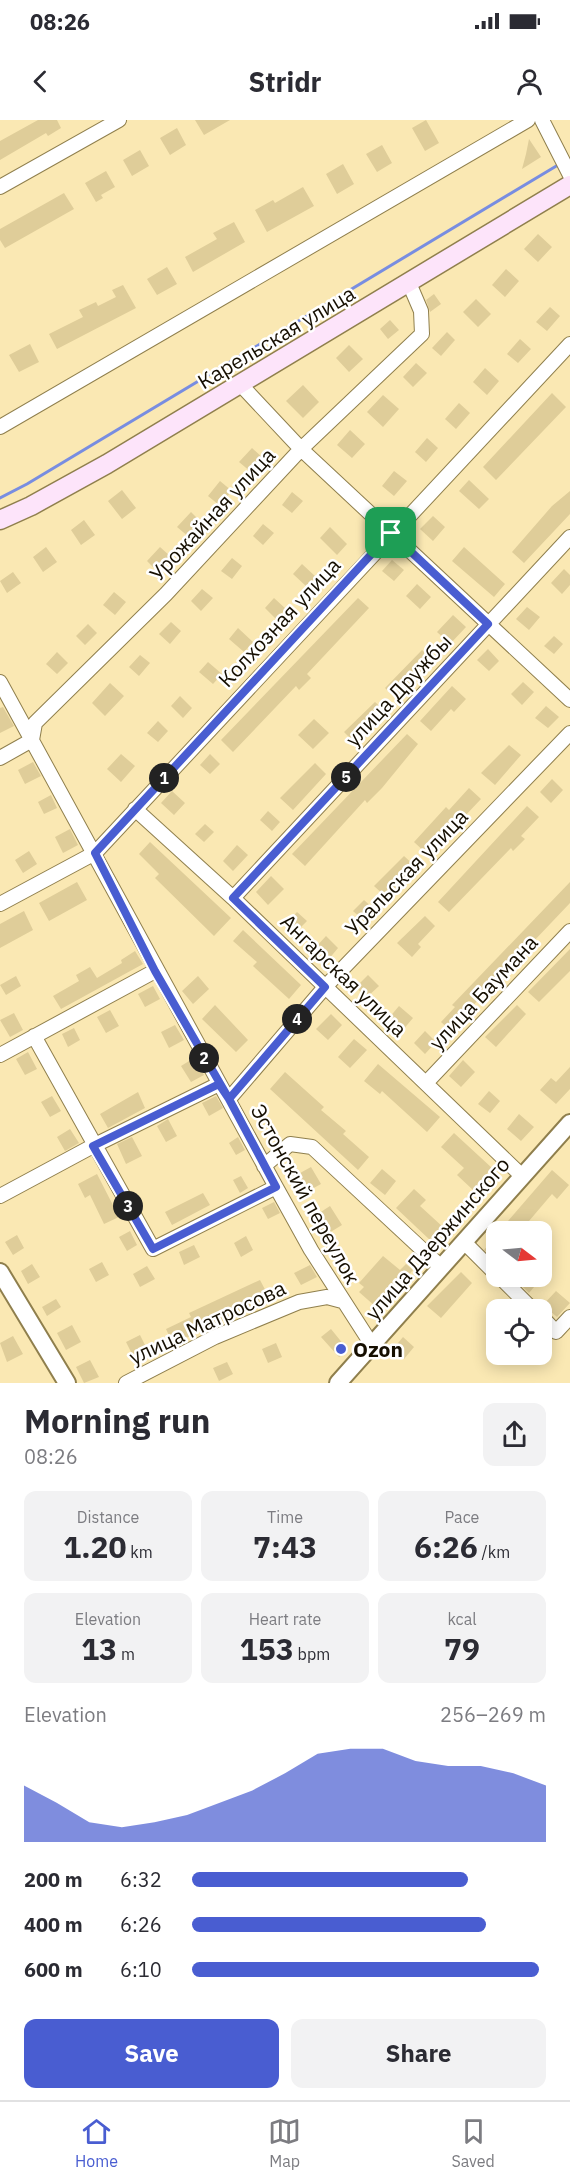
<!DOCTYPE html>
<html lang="en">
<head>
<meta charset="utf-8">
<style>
	body { margin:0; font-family:"IBM Plex Sans",sans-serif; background:#f2f2f3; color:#2b2b33; height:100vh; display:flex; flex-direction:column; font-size:22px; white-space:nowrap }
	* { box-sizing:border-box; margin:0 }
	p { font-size:20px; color:#7c7c81 }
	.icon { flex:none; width:33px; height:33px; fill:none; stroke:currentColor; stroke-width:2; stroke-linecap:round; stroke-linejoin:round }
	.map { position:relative; height:1263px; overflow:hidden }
	.panel { display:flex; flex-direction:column; background:#fff; flex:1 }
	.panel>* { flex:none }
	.needle { width:39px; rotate:106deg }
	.buttons { position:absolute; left:486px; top:1101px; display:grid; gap:12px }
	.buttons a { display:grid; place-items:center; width:66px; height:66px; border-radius:12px; background:#fff; box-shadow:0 3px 15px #0003; font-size:30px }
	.pin { position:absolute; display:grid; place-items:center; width:51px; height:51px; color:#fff; margin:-26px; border-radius:12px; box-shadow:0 3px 9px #0006 }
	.km { position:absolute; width:30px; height:30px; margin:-15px; border-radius:50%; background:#222; color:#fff; font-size:16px; line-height:30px; text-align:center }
	.round { display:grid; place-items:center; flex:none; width:63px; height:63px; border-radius:12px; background:#f2f2f3 }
	.summary { display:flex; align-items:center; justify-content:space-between; height:102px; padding:0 24px }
	h1 { font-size:33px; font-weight:700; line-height:45px }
	.stats { display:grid; grid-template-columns:repeat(3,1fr); gap:9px; height:102px; padding:6px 24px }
	.stats div { display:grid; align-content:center; border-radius:12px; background:#f2f2f3; text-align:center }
	.stats b { font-size:30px; font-weight:700 }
	.stats small { font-size:16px; font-weight:400 }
	.stats p { font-size:16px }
	.chart { height:168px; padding:12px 24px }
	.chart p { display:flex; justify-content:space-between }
	.chart svg { width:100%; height:108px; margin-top:6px; fill:#495dd1; opacity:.7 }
	.button { display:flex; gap:12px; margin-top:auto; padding:12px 24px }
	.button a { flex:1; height:69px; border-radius:12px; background:#495dd1; color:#fff; font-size:24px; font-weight:700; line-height:69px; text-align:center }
	.button a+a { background:#f2f2f3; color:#2b2b33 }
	ul { padding:0 24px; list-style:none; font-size:20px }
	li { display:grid; grid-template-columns:96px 72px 1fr; align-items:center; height:45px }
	li i { height:15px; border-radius:8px; background:#495dd1 }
	.status { display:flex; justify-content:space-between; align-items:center; height:42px; padding:0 30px; background:#fff; direction:ltr }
	.status svg { height:16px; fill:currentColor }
	header { display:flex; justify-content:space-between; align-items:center; height:78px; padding:0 24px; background:#fff; font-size:27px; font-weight:700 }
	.tab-bar { display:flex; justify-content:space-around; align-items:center; height:84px; border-top:2px solid #e1e1e2; background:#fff; font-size:16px; color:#7c7c81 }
	.tab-bar a { display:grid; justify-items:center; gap:3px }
	.tab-bar .on { color:#495dd1 }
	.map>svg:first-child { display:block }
</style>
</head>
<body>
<div class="status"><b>08:26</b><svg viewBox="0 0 49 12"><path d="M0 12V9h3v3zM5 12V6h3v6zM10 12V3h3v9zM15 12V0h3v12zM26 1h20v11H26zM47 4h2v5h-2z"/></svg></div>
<header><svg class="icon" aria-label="back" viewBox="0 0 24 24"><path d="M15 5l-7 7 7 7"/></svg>Stridr<svg class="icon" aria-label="person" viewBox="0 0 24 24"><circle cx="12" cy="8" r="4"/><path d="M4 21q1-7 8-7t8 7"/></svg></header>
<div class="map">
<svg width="570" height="1263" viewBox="0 0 570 1263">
	<rect width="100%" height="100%" fill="#fae8b3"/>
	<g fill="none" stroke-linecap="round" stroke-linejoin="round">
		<!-- stream -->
		<path stroke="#788de1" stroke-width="3" d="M0 378 27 364 558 45"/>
	</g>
	<!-- building -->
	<path fill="#dfcd99" d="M38 0H57L61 8 48 16 46 13 0 40V21Z
		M195 0H230L204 15Z
		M426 0 439 23 425 31 412 8Z
		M177 8 186 25 170 35 160 18Z
		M529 19 541 37 522 49 526 34Z
		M382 25 392 43 377 52 366 34Z
		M140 30 149 46 132 56 123 40Z
		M343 44 354 64 337 74 326 54Z
		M106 51 115 67 101 75 103 78 96 82 85 63Z
		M303 67 314 86 267 112 255 90 273 80 275 83Z
		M64 73 74 89 5 128 0 120V109Z
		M234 102 245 122 193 152 185 137 217 119 213 113Z
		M538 114 552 127 538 142 524 129Z
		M167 147 177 164 157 175 147 159Z
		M506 149 519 161 505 177 492 165Z
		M123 165 136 188 57 229 49 214 83 197 79 190 96 182 98 186 116 177 112 170Z
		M434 174 441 184 430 192 426 180Z
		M476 179 491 194 478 207 463 192Z
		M550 187 560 196 547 211 536 202Z
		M390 200 399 210 388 219 380 209Z
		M447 212 455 220 441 236 432 228Z
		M520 219 531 229 518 243 507 234Z
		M30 224 39 242 19 252 9 235Z
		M349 225 363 239 349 252 336 238Z
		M416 243 427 253 413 267 403 257Z
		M485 248 499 261 487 275 473 262Z
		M303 265 319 282 303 298 286 281Z
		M552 273 566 287 496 360 483 347Z
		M383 275 399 289 383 307 367 292Z
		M459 283 470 293 456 309 445 299Z
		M350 310 365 324 352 338 337 325Z
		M427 318 438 328 426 342 415 332Z
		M252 328 263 338 251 352 239 342Z
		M394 351 407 361 394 376 382 366Z
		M469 360 489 379 479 389 459 371Z
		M220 361 232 371 219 385 208 376Z
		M122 370 136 388 122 399 108 381Z
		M570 371V394L524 443 512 432 552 386Z
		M292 372 303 381 292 393 282 385Z
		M191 392 202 403 189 417 177 407Z
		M433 396 445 407 433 421 420 409Z
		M84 400 95 415 81 425 71 410Z
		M263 404 274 413 263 425 253 416Z
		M330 407 347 424 337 435 320 418Z
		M46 427 57 442 43 452 33 437Z
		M160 427 170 436 157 451 147 441Z
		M464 427 505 464 494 477 452 441Z
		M232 438 242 446 232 459 221 451Z
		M392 440 404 450 394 461 382 451Z
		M302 444 316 457 307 467 293 454Z
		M564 449 570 455V465L562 474 551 463Z
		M13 452 21 463 7 473 0 461Z
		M417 464 431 477 420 489 406 476Z
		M202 469 213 478 201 491 191 481Z
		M114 472 126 482 115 495 103 485Z
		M274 478 286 489 276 499 265 488Z
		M358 478 369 488 307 554 311 558 299 570 296 566 233 632 221 620Z
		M527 487 540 497 529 510 516 499Z
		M453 495 466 507 450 524 437 512Z
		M171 502 181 511 170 524 159 514Z
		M88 504 97 513 85 525 76 516Z
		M238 508 253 522 244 532 229 519Z
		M554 516 563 524 554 534 544 526Z
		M488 529 499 541 489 551 477 540Z
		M422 530 433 540 397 579 385 568Z
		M57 532 68 543 57 554 46 544Z
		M140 535 150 543 139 556 129 547Z
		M208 542 222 554 213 564 199 552Z
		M523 562 534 572 522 585 511 574Z
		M110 563 124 576 105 596 92 583Z
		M452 566 466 579 454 592 451 589 431 611 420 601Z
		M180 576 192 588 183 598 171 586Z
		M375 582 385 591 355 623 344 612Z
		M546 586 559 597 548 608 535 598Z
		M3 587 14 606 0 613V588Z
		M314 599 329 613 313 629 298 615Z
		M158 601 168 611 158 622 147 613Z
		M407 614 418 624 382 668 367 683 365 680 305 746 292 734Z
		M509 625 521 635 495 665 481 653Z
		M121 634 135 646 121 662 107 649Z
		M210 634 220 644 210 654 200 645Z
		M33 642 41 656 25 664 18 650Z
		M315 643 326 654 293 690 280 678Z
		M552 659 563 670 551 683 540 672Z
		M469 668 481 679 428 735 414 722 446 687 449 690Z
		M172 671 185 683 174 695 161 683Z
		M51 675 57 688 44 694 38 682Z
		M527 686 539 697 521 716 525 719 513 731 511 728 449 792 438 782Z
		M268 691 280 702 272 711 260 700Z
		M205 704 214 712 204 722 195 714Z
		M70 709 78 725 63 733 55 717Z
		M150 722 231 798 214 816 155 758 159 754 139 734Z
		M237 725 248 735 233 751 223 741Z
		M29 731 37 744 23 753 15 740Z
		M404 736 416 747 386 777 374 766Z
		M271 756 284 769 268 785 256 772Z
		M77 762 87 780 49 801 39 783Z
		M570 762V783L477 881 452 912 441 902 455 887 452 885Z
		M364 780 375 790 364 801 353 791Z
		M24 791 33 810 0 828V804Z
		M297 792 307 801 297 811 288 802Z
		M425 796 435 806 418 824 421 827 412 837 397 823Z
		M243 810 301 865 289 879 253 846 257 842 233 821Z
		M326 816 338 828 328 840 315 828Z
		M570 829V851L539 882 528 872Z
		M135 831 143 844 61 889 53 876 79 861 76 855 90 847 97 858 122 843 121 840Z
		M368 855 379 866 366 878 356 867Z
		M16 856 21 866 6 875 0 865Z
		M198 856 209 869 193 884 182 871Z
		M153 866 160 879 145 887 138 874Z
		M215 885 248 920 236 932 202 899Z
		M517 885 526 894 496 927 485 917Z
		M399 886 413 898 402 911 388 899Z
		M110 890 119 906 106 913 97 897Z
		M14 893 23 910 10 917 0 900Z
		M331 894 342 905 328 920 316 909Z
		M175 905 184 920 169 928 161 912Z
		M74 908 80 920 68 927 62 914Z
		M425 911 436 922 425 934 414 923Z
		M354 919 367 930 350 948 338 937Z
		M28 932 37 949 25 955 16 939Z
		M194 938 204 955 191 962 181 946Z
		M463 940 475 952 461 967 449 956Z
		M378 944 440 997 427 1012 382 971 380 974 364 961Z
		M570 947V969L556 984 540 970 551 958 556 962Z
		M285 952 324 987 321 990 346 1011 343 1014 369 1037 358 1050 270 969Z
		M489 971 500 981 490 993 478 984Z
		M138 972 145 988 108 1008 100 994Z
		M52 976 61 991 50 997 41 982Z
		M216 976 223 988 209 996 202 983Z
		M519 994 534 1007 521 1021 507 1009Z
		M168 999 177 1016 166 1022 157 1006Z
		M70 1009 79 1023 65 1031 57 1017Z
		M454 1013 492 1048 473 1070 457 1055 464 1048 441 1027Z
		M132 1017 142 1036 126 1044 117 1024Z
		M238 1017 245 1030 236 1035 229 1023Z
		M311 1047 321 1064 301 1075 291 1058Z
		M382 1049 396 1061 385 1075 370 1063Z
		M552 1050 569 1065 557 1079 552 1074 529 1101 532 1104 526 1112H520L508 1101Z
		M97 1054 119 1097 104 1104 90 1075 85 1078 78 1064Z
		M241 1056 248 1068 240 1073 233 1060Z
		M414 1069 426 1080 420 1086 443 1107 431 1121 396 1088Z
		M203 1073 210 1085 172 1105 165 1092Z
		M274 1082 280 1093 268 1099 262 1088Z
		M330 1086 342 1105 324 1116 313 1097Z
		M130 1111 137 1125 127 1131 119 1117Z
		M17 1115 24 1128 13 1135 5 1122Z
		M246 1116 253 1130 241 1137 234 1123Z
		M496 1116V1141L484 1130Z
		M194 1125 200 1137 184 1145 179 1132Z
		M383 1136 400 1150 406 1144 413 1150 406 1158 403 1156 376 1187 359 1172 364 1167 359 1163Z
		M102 1142 109 1155 96 1162 89 1149Z
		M32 1144 40 1157 28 1164 21 1151Z
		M310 1145 317 1157 301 1165 294 1153Z
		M147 1146 155 1159 140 1167 133 1154Z
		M461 1152 472 1163 441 1198 427 1186Z
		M523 1156H534L539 1161 529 1173 518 1162Z
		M260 1160 270 1179 173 1224 166 1209 191 1197 189 1193Z
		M556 1171 570 1183 557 1197 543 1185Z
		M56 1179 61 1187 47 1196 42 1187Z
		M72 1205 81 1222 66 1230 57 1213Z
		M331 1209 348 1230 339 1237 321 1217Z
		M140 1215 148 1231 134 1238 126 1222Z
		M13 1216 23 1234 7 1242 0 1223Z
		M403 1217 414 1227 404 1239 393 1229Z
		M276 1223 282 1237 268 1243 262 1229Z
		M90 1240 99 1257 84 1263 76 1247Z
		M227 1242 233 1254 219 1261 213 1248Z"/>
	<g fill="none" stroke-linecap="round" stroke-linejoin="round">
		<defs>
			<path id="minor" d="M542 0 570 55
				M0 67 119 0
				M240 264 301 329 570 580
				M0 307 528 0
				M0 562 276 1067 311 1130 372 1225
				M0 638 32 620 35 603 166 474 301 329 422 214 421 191 409 163
				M135 689 233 778 521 1055
				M233 778 570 417
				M0 784 95 733 570 224
				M34 916 153 1129 276 1067
				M0 935 155 851
				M427 962 570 811
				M229 979 325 867 570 613
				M264 1046 290 1024 312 1027 441 1147
				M0 1076 93 1026 219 964
				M464 1122 496 1154
				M499 1156 533 1190
				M542 1197 556 1212 570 1197
				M126 1263 215 1217 299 1182 327 1177 342 1181"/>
			<path id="tertiary" d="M0 1152 67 1263
				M338 1263 570 1003"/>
			<path id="secondary" d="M0 400 31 386 107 344 570 65"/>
		</defs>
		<!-- minor casing -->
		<use href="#minor" stroke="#8f7f4d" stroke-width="16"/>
		<!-- tertiary casing -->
		<use href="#tertiary" stroke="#8f7f4d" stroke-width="20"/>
		<!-- secondary casing -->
		<use href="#secondary" stroke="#8f7f4d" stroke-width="21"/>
		<!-- minor -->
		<use href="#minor" stroke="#fff" stroke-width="14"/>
		<!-- tertiary -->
		<use href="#tertiary" stroke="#fff" stroke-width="16"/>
		<!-- secondary -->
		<use href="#secondary" stroke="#fde4fa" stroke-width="18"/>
	</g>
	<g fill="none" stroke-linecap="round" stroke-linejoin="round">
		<defs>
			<path id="route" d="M391 413 95 733 155 851 229 979 276 1067 153 1129 93 1026 219 964 229 979 325 867 233 778 488 504 391 413"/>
		</defs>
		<!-- route casing -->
		<use href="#route" stroke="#fff" stroke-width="12"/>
		<!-- route -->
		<use href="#route" stroke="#495dd1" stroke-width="8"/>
	</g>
	<!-- markers -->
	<circle fill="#495dd1" stroke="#fff" stroke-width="2" cx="341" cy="1229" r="6"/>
	<g text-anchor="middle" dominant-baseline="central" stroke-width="5" stroke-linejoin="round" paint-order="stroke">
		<!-- street labels -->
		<g font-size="21" fill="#150e00" stroke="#fff">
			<text transform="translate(276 217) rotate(-31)">Карельская улица</text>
			<text transform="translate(212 394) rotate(-47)">Урожайная улица</text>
			<text transform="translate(279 502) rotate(-47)">Колхозная улица</text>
			<text transform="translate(398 570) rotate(-47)">улица Дружбы</text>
			<text transform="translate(406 752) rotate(-46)">Уральская улица</text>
			<text transform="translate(344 855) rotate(44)">Ангарская улица</text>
			<text transform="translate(483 872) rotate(-47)">улица Баумана</text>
			<text transform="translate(306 1074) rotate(61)">Эстонский переулок</text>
			<text transform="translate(437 1118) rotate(-49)">улица Дзержинского</text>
			<text transform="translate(207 1202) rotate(-25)">улица Матросова</text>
		</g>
		<!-- poi labels -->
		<g font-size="21" font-weight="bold" fill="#150e00" stroke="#fff" text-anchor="start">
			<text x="353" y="1229">Ozon</text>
		</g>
	</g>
</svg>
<div class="buttons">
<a><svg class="needle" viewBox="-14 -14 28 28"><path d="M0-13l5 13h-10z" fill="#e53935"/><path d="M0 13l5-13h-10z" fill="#7c7c81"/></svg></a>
<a><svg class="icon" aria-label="locate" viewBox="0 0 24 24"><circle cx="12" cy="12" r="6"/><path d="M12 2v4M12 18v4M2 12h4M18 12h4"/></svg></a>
</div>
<div class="pin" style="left:391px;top:413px;background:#1e9e55"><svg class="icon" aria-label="arrive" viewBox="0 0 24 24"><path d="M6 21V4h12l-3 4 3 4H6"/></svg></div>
<b class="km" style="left:164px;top:658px">1</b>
<b class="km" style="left:204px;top:938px">2</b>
<b class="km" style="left:128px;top:1086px">3</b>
<b class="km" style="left:297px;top:899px">4</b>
<b class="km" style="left:346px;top:657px">5</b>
</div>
<section class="panel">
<div class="summary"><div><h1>Morning run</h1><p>08:26</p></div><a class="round"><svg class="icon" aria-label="share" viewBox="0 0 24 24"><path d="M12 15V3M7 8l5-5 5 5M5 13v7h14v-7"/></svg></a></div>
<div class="stats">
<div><p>Distance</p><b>1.20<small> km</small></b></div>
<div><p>Time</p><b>7:43</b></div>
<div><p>Pace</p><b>6:26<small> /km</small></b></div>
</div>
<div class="stats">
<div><p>Elevation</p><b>13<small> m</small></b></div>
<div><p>Heart rate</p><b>153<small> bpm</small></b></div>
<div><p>kcal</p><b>79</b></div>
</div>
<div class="chart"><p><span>Elevation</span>256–269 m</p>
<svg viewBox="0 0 160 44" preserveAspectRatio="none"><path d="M0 44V21L10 28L20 36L30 38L40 36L50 33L60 28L70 23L80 16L90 8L100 6L110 6L120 11L130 13L140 13L150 16L160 21V44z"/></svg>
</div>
<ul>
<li><b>200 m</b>6:32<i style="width:78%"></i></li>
<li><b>400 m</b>6:26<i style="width:83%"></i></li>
<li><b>600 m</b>6:10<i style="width:98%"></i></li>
</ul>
<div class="button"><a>Save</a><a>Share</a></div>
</section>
<nav class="tab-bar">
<a class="on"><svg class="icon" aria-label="home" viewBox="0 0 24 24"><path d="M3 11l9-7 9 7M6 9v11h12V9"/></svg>Home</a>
<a><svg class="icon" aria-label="map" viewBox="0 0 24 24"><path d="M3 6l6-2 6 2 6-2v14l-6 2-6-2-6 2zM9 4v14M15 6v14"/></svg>Map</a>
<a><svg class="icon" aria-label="saved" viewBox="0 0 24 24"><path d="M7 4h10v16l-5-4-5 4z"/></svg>Saved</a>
</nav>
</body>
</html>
